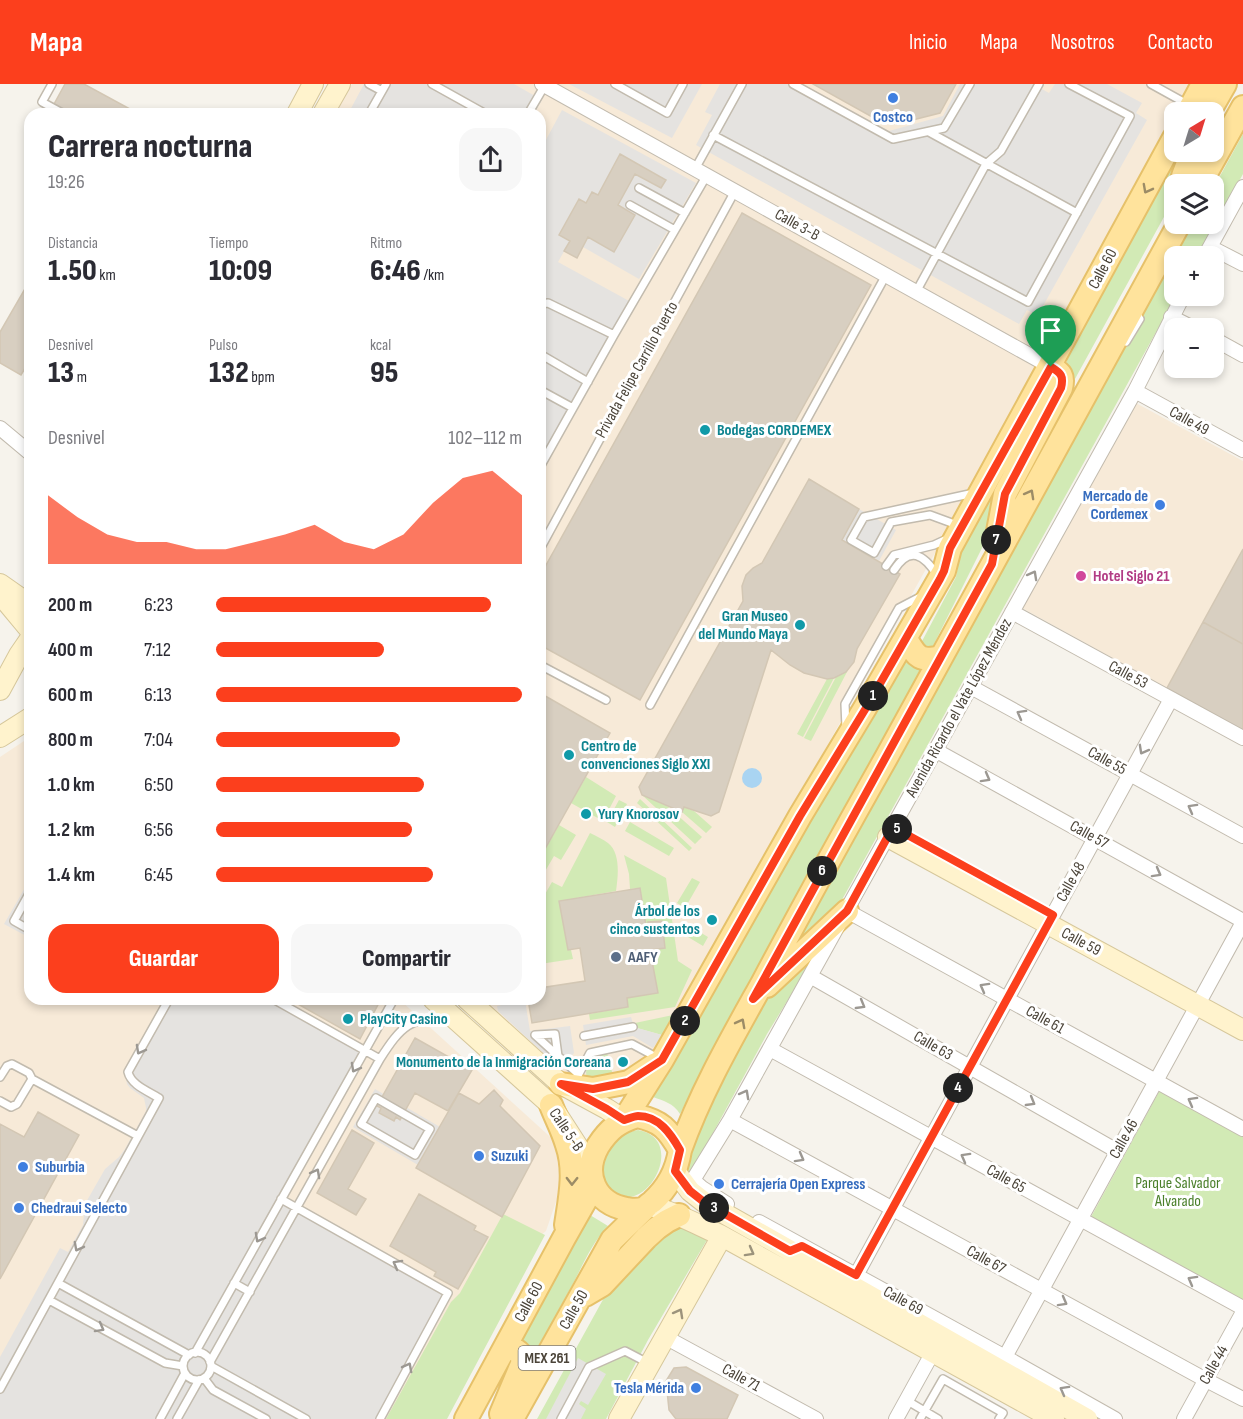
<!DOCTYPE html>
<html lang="es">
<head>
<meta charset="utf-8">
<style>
	body { margin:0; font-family:"Sofia Sans Condensed",sans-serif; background:#f7f7f7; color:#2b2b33; height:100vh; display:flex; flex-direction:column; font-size:22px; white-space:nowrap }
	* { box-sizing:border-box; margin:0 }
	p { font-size:20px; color:#7c7c81 }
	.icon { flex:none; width:33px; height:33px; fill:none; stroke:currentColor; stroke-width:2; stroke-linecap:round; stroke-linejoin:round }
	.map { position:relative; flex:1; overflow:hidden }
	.side { position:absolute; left:24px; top:24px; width:522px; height:897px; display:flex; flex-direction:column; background:#fff; border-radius:18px; box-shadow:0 3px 9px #0003 }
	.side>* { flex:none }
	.needle { width:39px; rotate:38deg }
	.tools { position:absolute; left:1164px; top:18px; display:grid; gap:12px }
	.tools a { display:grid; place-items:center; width:60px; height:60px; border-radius:12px; background:#fff; box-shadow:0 3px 9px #0003; font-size:30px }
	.pin { position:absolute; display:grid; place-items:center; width:51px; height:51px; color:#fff; margin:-62px -26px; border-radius:50% 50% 50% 0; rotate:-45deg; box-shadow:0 0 6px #0007 }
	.pin .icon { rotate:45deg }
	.km { position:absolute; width:30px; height:30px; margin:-15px; border-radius:50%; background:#222; color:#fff; font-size:16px; line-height:30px; text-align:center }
	.round { display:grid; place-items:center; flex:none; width:63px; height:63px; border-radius:18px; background:#f7f7f7 }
	.summary { display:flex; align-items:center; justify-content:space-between; height:102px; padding:0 24px }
	h1 { font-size:33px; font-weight:800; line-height:45px }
	.metrics { display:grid; grid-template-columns:repeat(3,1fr); gap:9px; height:102px; padding:6px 24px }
	.metrics div { display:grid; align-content:center }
	.metrics b { font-size:30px; font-weight:800 }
	.metrics small { font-size:16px; font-weight:400 }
	.metrics p { font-size:16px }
	.chart { height:168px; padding:12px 24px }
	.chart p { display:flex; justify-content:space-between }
	.chart svg { width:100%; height:108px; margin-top:6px; fill:#fc3f1d; opacity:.7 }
	.primary-button { display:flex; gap:12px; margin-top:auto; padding:12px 24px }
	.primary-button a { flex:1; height:69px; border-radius:18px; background:#fc3f1d; color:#fff; font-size:24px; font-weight:800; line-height:69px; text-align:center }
	.primary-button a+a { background:#f7f7f7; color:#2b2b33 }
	ul { padding:0 24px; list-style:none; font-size:20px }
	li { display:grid; grid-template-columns:96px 72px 1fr; align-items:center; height:45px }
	li i { height:15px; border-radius:8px; background:#fc3f1d }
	header { display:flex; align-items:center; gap:36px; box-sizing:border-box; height:84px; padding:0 30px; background:#fc3f1d; color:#fff }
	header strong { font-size:28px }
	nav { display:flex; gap:33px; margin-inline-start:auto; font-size:21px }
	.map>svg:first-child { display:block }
</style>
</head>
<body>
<header>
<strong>Mapa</strong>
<nav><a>Inicio</a><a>Mapa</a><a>Nosotros</a><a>Contacto</a></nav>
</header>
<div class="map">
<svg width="1243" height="1335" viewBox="0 0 1243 1335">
	<rect width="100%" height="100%" fill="#f6f3ec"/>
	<!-- commercial -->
	<path fill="#f7ead8" d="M352 0H1198L1182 28H1174V42L664 953 657 964 640 983 600 999 566 991 482 915H540V30H335Z
		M1134 318 1243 377V465L1167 604 1022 524Z
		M30 653V915H399L558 1060 559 1109 546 1147 463 1215 397 1335H0V673Z"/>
	<!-- green -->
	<path fill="#d2eab5" d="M1243 50V90L1197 172H1175L1193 140H1214V103Z
		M1178 68H1189L1174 100V110L1170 122 1009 415 1069 295 1066 271Z
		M1174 173V212H1176L838 823 785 875 1124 265C1132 259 1145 239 1143 229Z
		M1056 292 994 419 982 464 930 568 921 559 956 493 960 471Z
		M906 576 912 582 922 583 720 951 680 1030C673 1019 664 1017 653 1013L698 935 835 691 869 642Z
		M848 586 811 657 804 654 836 593Z
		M834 594 803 653 797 650 827 595Z
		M586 693 616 712 603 737 571 719Z
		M642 711 666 721 702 753 695 760Z
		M640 715 692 764 689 767 637 719Z
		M619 716 627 720 615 743 607 738Z
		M684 723 694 727 712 743 706 749 682 728Z
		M630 738 674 764 669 772 625 747Z
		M559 741 576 751 561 776 554 772 540 796V774Z
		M590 749C596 752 603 755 608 759 621 769 618 793 616 807L560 817 568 866H571L573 875 540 880V819L552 798 562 803Z
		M624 771 666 794 678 877 692 886 675 923 590 936 589 930 628 923 627 914 657 908 650 866 665 864 662 838 647 848 640 804 630 805 629 790Z
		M692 794 700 798 685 824 677 819Z
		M688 841 708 853 703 862 683 850Z
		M819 865 767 950 690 1091 686 1088 691 1055 737 966 779 894Z
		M673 931 662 951 633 943 635 939Z
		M607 969 614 995H587C583 980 593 971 607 969Z
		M1161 1004 1243 1049V1216L1091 1133Z
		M638 1046C688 1055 647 1132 614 1109 592 1095 607 1061 625 1050 629 1048 633 1047 638 1046Z
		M503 1130 545 1151 447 1335H386L451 1218 460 1209Z
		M590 1131 608 1142C590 1161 582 1184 569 1207 556 1231 543 1254 530 1277L521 1259Z
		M682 1141 708 1154 648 1256 606 1335H537L616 1192 658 1147Z"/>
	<!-- parking -->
	<path fill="#e5e3e0" d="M364 0H514L542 16 534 30H348Z
		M569 0H702L672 54Z
		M720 0H802L889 47 943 32 960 0H1033L1049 9 1055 0H1107L1142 19 1136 29 1147 36 1038 231 1027 226 1019 240 696 61 712 31 705 28Z
		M562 26 696 99 639 195 583 163 588 153 614 168 635 131 618 121 635 90 661 104 666 96 620 70 598 111 592 108 586 119 578 116 559 151 570 157 558 178 631 218 540 376V67Z
		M859 425 896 446 879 477 842 456Z
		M30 795V854L4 840Z
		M169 915H276L366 964 282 1115 448 1209 380 1335H0V1273L60 1164 68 1168 83 1141 85 1120 105 1085 119 1073 125 1065 146 1027V1024L144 1014 130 1004 127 1000 126 994Z
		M525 916 530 947 570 942 574 969 560 985 498 927 497 922Z
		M631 933 634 943 662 951 653 964 633 952 586 961 583 941Z
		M375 1005 440 1043 418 1081 353 1043Z
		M578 1274 606 1290 588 1321 581 1317 579 1320 586 1325 581 1335H546Z"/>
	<!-- water -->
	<path fill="#a9d4f2" d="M742 694a10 10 0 1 1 20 0a10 10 0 1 1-20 0Z"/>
	<!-- building -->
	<path fill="#d8cfc1" stroke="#d3c7b4" stroke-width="1.5" d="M65 0H84L139 30H68L53 22Z
		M813 0H956L940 29 897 40 887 34 883 39Z
		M620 70 666 96 661 104 635 90 618 121 635 131 614 168 588 153 577 174 564 167 570 157 559 151 579 115 586 119 592 108 598 111Z
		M742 129 871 201 640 616 540 561V492Z
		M26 203 30 205V276L21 291 0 279V248Z
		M809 395 859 425 842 456 900 490 857 565 854 578 846 588 834 594 827 595 804 589 790 581 771 566 719 728 711 732 684 723 682 728 642 711 639 703 743 517 742 502 746 491 753 484 762 479Z
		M1243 465V560L1203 538Z
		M1203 538 1243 560V646L1167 604Z
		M540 609 610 649 540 774Z
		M540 609 610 649 540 774Z
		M640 804 647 848 649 847 648 838 662 837 665 864 650 866 658 909 627 914 628 923 532 939 528 915H540V904L585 897 580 864 568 866 559 817Z
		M289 915H381L360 955Z
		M415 954 472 986 448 1027 415 1009 400 1036 396 1033 394 1037 379 1029 381 1024 377 1022Z
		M494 1006 503 1016 500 1022 540 1062 502 1133 416 1084 459 1009 479 1020Z
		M38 1028 79 1051 0 1195V1040L24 1053Z
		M352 1046 374 1059 348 1105 366 1115 356 1131 317 1109Z
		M419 1110 476 1142 474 1146 488 1153 458 1205 434 1192 436 1188 390 1162Z
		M686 1283 738 1311 727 1335H676L669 1326 666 1297 674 1284Z"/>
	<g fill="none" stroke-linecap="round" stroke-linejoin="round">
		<defs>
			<path id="lane" d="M52 0 42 18 64 30
				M369 0 382 7
				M432 0 486 30
				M615 0 667 29 683 0
				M793 0 893 55 944 44 970 0
				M1151 0 1189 21
				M369 30 386 0
				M528 30 545 1
				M929 48 1077 129
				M713 51 1028 218 1130 32 1069 0
				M695 85 742 0
				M639 104 685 129
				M630 121 675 146
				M916 208 986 80 1001 67 1039 0
				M540 220 548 219 614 251
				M1126 258 1140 235 1135 227
				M540 270 588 298
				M540 306 573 324
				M540 383 614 251 707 91
				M960 442 930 431 891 438 874 469 851 456 864 433 974 409
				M540 465 735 107
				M886 482 894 471 934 461 947 455
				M894 486C910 461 924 471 937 491
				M540 581 606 616
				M650 621 886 191
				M846 644 845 620 899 524 922 512
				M30 808 14 837 30 846
				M273 915 380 975
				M584 952 633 943
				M558 972 555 950 535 951 578 990
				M0 993 7 982 12 980 29 989 32 995 17 1020 11 1023 0 1017
				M32 995 138 1052
				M574 999 590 969 632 960 658 974
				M376 1014 430 1045 415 1071 361 1040Z
				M281 1115 448 1209 380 1335
				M58 1199 189 1271
				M234 1199 250 1208
				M49 1216 165 1279 183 1282
				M183 1282a14 14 0 1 1 28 0a14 14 0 1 1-28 0Z
				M195 1269 394 915
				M210 1278 380 975C400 944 411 930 450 937
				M211 1282 306 1335
				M204 1294 213 1306 266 1335
				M0 1305 159 1014C148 1007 131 1001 128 988L169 915
				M906 1316 938 1335
				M160 1335 185 1289
				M177 1335 199 1296
				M561 1335 589 1283 625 1267 648 1279
				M920 1335 943 1295 1003 1329 999 1335"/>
			<path id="street" d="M542 0 1051 283
				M1210 163 1243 180
				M1205 172 1243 103
				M1171 233 1193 244
				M1214 255 1243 271
				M1135 307 1243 366
				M0 344 30 369
				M1012 528 1243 654
				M971 603 1243 752
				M935 666 1243 837
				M847 827 1243 1045
				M810 892 1117 1067
				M770 965 1243 1224
				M730 1036 1206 1296 1243 1315
				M727 1120 702 1104 693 1096 730 1036 1135 307 1183 212
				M759 1138 1005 1273 1115 1335
				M853 1197 1171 615
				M665 1253 816 1335
				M1005 1273 1243 838
				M896 1335 933 1268
				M1184 1335 1243 1228"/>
			<path id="secondary" d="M297 30 313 0
				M323 30 340 0
				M0 500 30 521
				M0 510 30 546
				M0 606 19 571 30 555
				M0 653 30 634
				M888 753 1243 946
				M433 915 551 1021 591 1083
				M467 915 561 1000 607 1025 624 1036
				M675 1087 690 1107 704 1118 1087 1335
				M648 1121C674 1128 697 1140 722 1152L1054 1335
				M619 1335 722 1152"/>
			<path id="primary" d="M1188 28 1203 0
				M1209 28 1225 0
				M1183 100V92L1192 68
				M1200 100 1243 23
				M996 458 1005 410 1061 304C1064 292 1061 289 1051 283
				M906 555C917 573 919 578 941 573
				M767 902 847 827
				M561 1000 593 1005 629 998 656 980
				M551 1021C556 1034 563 1047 567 1061 576 1087 570 1114 566 1141
				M637 1032C661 1037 668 1045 680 1066 677 1086 668 1104 652 1118 651 1118 646 1123 645 1124 640 1126 632 1126 627 1125 595 1120 582 1090 598 1062 609 1045 618 1038 637 1032Z
				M624 1036 662 976 800 732 865 624 944 487 950 464 1174 54
				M680 1066C701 1007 733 952 763 898 803 823 844 748 886 674L1179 140
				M585 1211 602 1201 646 1154 657 1144 667 1137 679 1131
				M501 1330 522 1280C524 1269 516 1266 507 1261
				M466 1335 564 1154 594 1101
				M512 1335 612 1156 645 1124"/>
		</defs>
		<!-- lane casing -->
		<use href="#lane" stroke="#c2bbae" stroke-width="10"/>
		<!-- street casing -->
		<use href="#street" stroke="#c2bbae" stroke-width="16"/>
		<!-- secondary casing -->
		<use href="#secondary" stroke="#d6c79b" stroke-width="22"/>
		<!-- primary casing -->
		<use href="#primary" stroke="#e6c16a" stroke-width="26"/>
		<!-- lane -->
		<use href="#lane" stroke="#fff" stroke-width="7"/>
		<!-- street -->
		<use href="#street" stroke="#fff" stroke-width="14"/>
		<!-- secondary -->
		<use href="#secondary" stroke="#fff3cd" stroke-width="20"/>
		<!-- primary -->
		<use href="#primary" stroke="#ffe39c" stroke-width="22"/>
	</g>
	<!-- one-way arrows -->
	<defs><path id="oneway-chevron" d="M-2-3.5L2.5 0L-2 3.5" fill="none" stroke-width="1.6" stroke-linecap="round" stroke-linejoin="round" transform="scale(1.5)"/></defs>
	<g stroke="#9c8c66">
		<use href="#oneway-chevron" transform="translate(1147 105) rotate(118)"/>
		<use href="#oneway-chevron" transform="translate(1030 410) rotate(-61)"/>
		<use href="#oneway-chevron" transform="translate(741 939) rotate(-62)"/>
		<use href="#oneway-chevron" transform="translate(572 1097) rotate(91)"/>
	</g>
	<g stroke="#9c9892">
		<use href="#oneway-chevron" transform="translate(1033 491) rotate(-61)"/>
		<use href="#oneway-chevron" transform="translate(1021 630) rotate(-151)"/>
		<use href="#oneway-chevron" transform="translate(1143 666) rotate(119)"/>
		<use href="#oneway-chevron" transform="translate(986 694) rotate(29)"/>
		<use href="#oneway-chevron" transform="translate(1192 724) rotate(-151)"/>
		<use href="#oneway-chevron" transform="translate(1157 789) rotate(29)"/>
		<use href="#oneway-chevron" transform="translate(984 903) rotate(-151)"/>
		<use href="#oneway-chevron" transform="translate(861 921) rotate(30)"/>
		<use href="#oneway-chevron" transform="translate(140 966) rotate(119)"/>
		<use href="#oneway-chevron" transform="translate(355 984) rotate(119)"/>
		<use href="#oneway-chevron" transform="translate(745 1010) rotate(-61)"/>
		<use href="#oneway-chevron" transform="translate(1192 1017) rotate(-151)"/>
		<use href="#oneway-chevron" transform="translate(1031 1018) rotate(30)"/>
		<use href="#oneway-chevron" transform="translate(965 1073) rotate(-151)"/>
		<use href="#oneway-chevron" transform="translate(800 1074) rotate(29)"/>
		<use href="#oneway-chevron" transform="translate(316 1089) rotate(-61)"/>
		<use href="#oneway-chevron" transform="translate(259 1154) rotate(119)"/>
		<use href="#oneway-chevron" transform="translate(78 1163) rotate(118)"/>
		<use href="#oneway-chevron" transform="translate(397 1180) rotate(-151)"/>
		<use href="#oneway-chevron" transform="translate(1192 1196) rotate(-151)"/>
		<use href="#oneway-chevron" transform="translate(1063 1218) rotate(29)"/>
		<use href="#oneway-chevron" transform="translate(100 1244) rotate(29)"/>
		<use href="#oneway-chevron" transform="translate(408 1283) rotate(-62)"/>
		<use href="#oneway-chevron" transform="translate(1064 1306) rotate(-151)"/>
	</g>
	<g stroke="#9c937c">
		<use href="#oneway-chevron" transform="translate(750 1168) rotate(29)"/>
		<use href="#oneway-chevron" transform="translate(679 1229) rotate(-61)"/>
	</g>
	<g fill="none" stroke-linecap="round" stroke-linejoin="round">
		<defs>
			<path id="route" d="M1051 283C1061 289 1064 292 1061 304L1005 410 992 480 753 915 847 827 893 743 1053 831 856 1191 802 1162 790 1167 704 1118 690 1107 675 1087 680 1066C671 1050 659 1032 638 1032 634 1032 628 1035 624 1036L607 1025 561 1000 593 1005 628 998 662 976 800 732 866 624 940 495 944 487 950 464Z"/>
		</defs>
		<!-- route casing -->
		<use href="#route" stroke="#fff" stroke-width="12"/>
		<!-- route -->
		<use href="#route" stroke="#fc3f1d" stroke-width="8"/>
	</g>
	<!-- markers -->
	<g fill="#3f7fe0" stroke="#fff" stroke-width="2">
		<circle cx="893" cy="14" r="6"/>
		<circle cx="1160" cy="421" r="6"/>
		<circle cx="479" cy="1072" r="6"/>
		<circle cx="23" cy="1083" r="6"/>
		<circle cx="719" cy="1100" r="6"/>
		<circle cx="19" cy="1124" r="6"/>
		<circle cx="696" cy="1304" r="6"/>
	</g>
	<g fill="#0f9aa8" stroke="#fff" stroke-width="2">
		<circle cx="705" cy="346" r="6"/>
		<circle cx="800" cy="541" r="6"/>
		<circle cx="569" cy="671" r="6"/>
		<circle cx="586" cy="730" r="6"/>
		<circle cx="712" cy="836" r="6"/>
		<circle cx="348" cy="935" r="6"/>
		<circle cx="623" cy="978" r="6"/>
	</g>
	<circle fill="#d1479c" stroke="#fff" stroke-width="2" cx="1081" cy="492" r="6"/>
	<circle fill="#5c6f8a" stroke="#fff" stroke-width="2" cx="616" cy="873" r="6"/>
	<g text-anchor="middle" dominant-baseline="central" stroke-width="6" stroke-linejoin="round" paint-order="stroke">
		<!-- shield labels -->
		<rect fill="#fff" stroke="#817c74" stroke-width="1.5" x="518.5" y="1262" width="57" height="24" rx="4.5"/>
		<g font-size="15" font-weight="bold" fill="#4b4439">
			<text x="547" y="1274">MEX 261</text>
		</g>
		<!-- shop labels -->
		<g font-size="16" font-weight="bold" fill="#366cbe" stroke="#fff" text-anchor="start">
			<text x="893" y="33" text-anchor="middle">Costco</text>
			<text x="1148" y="412" text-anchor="end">Mercado de<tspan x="1148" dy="18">Cordemex</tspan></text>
			<text x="491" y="1072">Suzuki</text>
			<text x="35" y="1083">Suburbia</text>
			<text x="731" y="1100">Cerrajería Open Express</text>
			<text x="31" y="1124">Chedraui Selecto</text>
			<text x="684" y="1304" text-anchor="end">Tesla Mérida</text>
		</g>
		<!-- street labels -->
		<g font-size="16" fill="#4b4439" stroke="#fff">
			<text transform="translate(797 141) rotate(29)">Calle 3-B</text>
			<text transform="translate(1103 185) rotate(-62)">Calle 60</text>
			<text transform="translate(637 286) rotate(-61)">Privada Felipe Carrillo Puerto</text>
			<text transform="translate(1189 337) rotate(29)">Calle 49</text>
			<text transform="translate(1128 591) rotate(28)">Calle 53</text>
			<text transform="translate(959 624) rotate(-61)">Avenida Ricardo el Vate López Méndez</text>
			<text transform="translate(1107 677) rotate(29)">Calle 55</text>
			<text transform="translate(1089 751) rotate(29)">Calle 57</text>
			<text transform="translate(1071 798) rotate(-61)">Calle 48</text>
			<text transform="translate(1081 858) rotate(28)">Calle 59</text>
			<text transform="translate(1045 936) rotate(29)">Calle 61</text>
			<text transform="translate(933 962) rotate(30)">Calle 63</text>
			<text transform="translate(566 1046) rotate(56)">Calle 5-B</text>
			<text transform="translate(1124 1055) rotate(-61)">Calle 46</text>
			<text transform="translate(1006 1095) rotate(29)">Calle 65</text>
			<text transform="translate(986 1176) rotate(29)">Calle 67</text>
			<text transform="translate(903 1217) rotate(29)">Calle 69</text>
			<text transform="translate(529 1218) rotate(-62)">Calle 60</text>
			<text transform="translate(574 1226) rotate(-61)">Calle 50</text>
			<text transform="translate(1214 1281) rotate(-61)">Calle 44</text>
			<text transform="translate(741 1294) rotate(29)">Calle 71</text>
		</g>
		<!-- culture labels -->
		<g font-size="16" font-weight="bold" fill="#0d838f" stroke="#fff" text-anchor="start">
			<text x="717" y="346">Bodegas CORDEMEX</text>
			<text x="788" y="532" text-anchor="end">Gran Museo<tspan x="788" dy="18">del Mundo Maya</tspan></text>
			<text x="581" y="662">Centro de<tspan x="581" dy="18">convenciones Siglo XXI</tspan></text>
			<text x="598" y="730">Yury Knorosov</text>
			<text x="700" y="827" text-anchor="end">Árbol de los<tspan x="700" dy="18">cinco sustentos</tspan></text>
			<text x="360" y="935">PlayCity Casino</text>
			<text x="611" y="978" text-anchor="end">Monumento de la Inmigración Coreana</text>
		</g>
		<!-- hotel labels -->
		<g font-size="16" font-weight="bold" fill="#b23c85" stroke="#fff" text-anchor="start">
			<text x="1093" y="492">Hotel Siglo 21</text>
		</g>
		<!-- service labels -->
		<g font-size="16" font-weight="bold" fill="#4e5e75" stroke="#fff" text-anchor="start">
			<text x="628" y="873">AAFY</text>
		</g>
		<!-- park labels -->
		<g font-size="16" fill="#4a7f2a" stroke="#fff">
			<text x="1178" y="1099">Parque Salvador<tspan x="1178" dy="18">Alvarado</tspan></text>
		</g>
	</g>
</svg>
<div class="tools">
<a><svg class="needle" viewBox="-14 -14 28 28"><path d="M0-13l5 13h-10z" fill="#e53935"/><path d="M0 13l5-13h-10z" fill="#7c7c81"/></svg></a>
<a><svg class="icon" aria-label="layers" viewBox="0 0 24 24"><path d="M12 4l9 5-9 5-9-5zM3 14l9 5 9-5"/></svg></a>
<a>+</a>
<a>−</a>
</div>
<div class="pin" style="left:1051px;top:283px;background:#1e9e55"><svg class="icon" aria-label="arrive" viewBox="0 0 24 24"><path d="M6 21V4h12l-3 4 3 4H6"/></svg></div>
<b class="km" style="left:873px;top:612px">1</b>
<b class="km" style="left:685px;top:937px">2</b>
<b class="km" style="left:714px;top:1124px">3</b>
<b class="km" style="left:958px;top:1004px">4</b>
<b class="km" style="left:897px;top:745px">5</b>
<b class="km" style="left:822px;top:787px">6</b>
<b class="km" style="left:996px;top:456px">7</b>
<section class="side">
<div class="summary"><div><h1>Carrera nocturna</h1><p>19:26</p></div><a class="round"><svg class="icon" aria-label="share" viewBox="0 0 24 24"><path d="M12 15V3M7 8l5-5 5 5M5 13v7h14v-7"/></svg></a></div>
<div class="metrics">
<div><p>Distancia</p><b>1.50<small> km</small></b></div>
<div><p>Tiempo</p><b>10:09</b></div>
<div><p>Ritmo</p><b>6:46<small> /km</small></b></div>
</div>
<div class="metrics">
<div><p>Desnivel</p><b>13<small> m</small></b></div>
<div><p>Pulso</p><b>132<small> bpm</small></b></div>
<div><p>kcal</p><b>95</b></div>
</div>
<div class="chart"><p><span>Desnivel</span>102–112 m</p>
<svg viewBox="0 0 160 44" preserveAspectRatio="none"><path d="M0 44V16L10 25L20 32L30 35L40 35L50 38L60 38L70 35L80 32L90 28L100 35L110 38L120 32L130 19L140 9L150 6L160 16V44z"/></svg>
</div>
<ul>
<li><b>200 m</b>6:23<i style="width:90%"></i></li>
<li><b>400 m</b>7:12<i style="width:55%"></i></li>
<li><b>600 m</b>6:13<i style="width:100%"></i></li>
<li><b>800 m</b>7:04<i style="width:60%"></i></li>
<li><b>1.0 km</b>6:50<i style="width:68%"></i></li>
<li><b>1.2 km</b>6:56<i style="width:64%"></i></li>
<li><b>1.4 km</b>6:45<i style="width:71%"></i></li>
</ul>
<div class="primary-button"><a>Guardar</a><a>Compartir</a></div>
</section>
</div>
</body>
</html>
